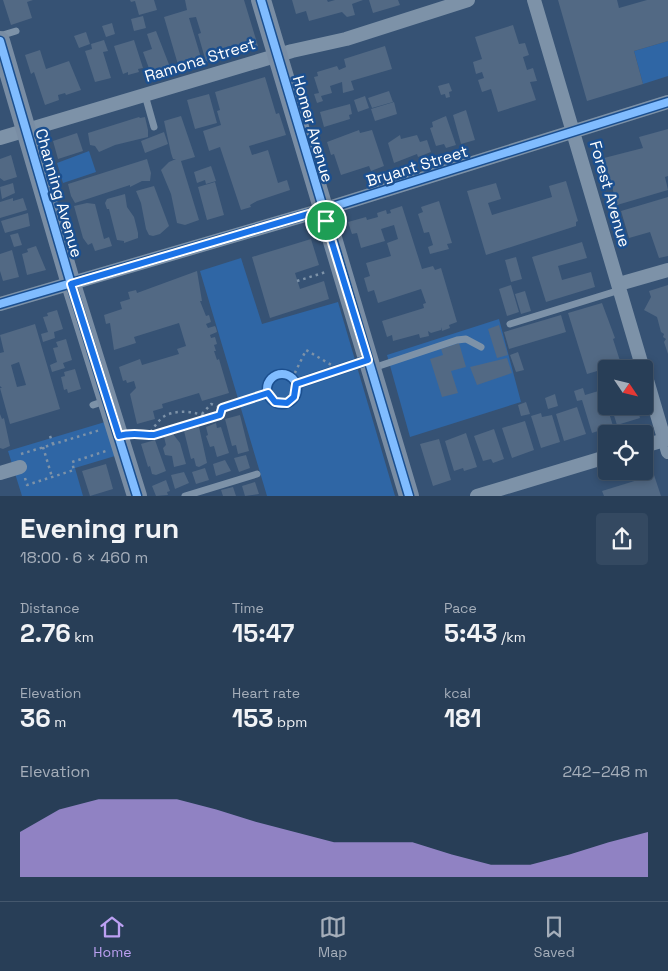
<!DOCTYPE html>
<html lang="en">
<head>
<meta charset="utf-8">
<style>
	body { margin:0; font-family:"Space Grotesk",sans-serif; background:#344961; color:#f1f3f6; height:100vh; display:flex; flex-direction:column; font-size:19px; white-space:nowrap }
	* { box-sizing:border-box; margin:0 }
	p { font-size:16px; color:#a5aeba }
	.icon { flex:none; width:28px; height:28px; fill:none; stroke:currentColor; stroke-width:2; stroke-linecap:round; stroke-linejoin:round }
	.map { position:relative; height:496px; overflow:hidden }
	.sheet { display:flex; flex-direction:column; background:#283e57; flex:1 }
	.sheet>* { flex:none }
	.needle { width:32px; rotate:125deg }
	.fabs { position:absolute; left:598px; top:360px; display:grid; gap:10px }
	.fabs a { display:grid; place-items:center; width:55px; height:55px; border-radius:5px; background:#283e57; box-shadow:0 2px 8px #0003,0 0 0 1px #44576d; font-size:25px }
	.pin { position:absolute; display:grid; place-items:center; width:42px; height:42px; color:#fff; margin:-21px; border:2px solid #fff; border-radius:50%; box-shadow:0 1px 5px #0007 }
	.round { display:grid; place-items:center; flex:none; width:52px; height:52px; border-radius:5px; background:#344961 }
	.summary { display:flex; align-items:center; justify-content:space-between; height:85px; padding:0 20px }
	h1 { font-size:28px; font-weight:700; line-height:38px }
	.metrics { display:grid; grid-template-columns:repeat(3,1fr); gap:8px; height:85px; padding:5px 20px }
	.metrics div { display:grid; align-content:center }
	.metrics b { font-size:25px; font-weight:700 }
	.metrics small { font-size:14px; font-weight:400 }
	.metrics p { font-size:14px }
	.chart { height:140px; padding:10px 20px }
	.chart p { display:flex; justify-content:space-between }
	.chart svg { width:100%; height:90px; margin-top:5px; fill:#bca0f2; opacity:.7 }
	.dock { display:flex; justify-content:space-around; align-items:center; height:70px; border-top:1px solid #44576d; background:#283e57; font-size:14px; color:#a5aeba }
	.dock a { display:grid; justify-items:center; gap:2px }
	.dock .current { color:#bca0f2 }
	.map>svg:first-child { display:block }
</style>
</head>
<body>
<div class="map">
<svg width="668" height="496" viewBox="0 0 668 496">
	<rect width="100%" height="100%" fill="#365274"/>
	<!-- green -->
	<path fill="#2f66a5" d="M668 41V76L643 84 634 51Z
		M89 151 96 172 63 183 57 163Z
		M241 258 262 324 338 302 395 496H267L200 271Z
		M499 319 521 402 410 437 387 355Z
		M105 422 115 456 75 468 83 496H22L8 451Z"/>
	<!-- building -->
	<path fill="#526984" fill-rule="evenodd" d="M3 0H33L27 2 32 18 11 25Z
		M130 0H154L157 10 139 15 135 1 131 2Z
		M185 0H244L258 46 206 62 198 34 201 33 196 17 189 18 202 61 179 68 164 17 187 10Z
		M292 0H327L328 2 335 0H363L352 4 355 15 347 17 342 12 309 21 306 11 296 14Z
		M369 0H398L400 5 373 13Z
		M558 0H617L619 8 647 0H668V41L634 51 643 84 587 101Z
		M143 16 146 28 134 31 131 19Z
		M112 23 115 34 106 37 102 26Z
		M513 25 519 44 525 43 529 55 523 57 527 70 533 68 537 81 530 82 536 100 498 112 491 89 482 92 478 80 484 78 482 72 476 74 473 62 482 59 475 37Z
		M156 31 170 67 161 72 151 74 143 52 152 49 147 34Z
		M86 32 90 44 79 48 74 36Z
		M104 40 108 51 103 52 111 78 95 82 85 51 92 49 91 44Z
		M134 40 143 68 138 69 139 72 128 75V72L123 74 114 46Z
		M385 46 392 69 351 81 354 90 343 93 342 82 330 86 332 93 321 96 323 101 317 103 314 94 319 93 314 77 318 76 317 72 337 66 339 70 346 67 344 59Z
		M40 50 46 69 69 61 81 90 66 95 65 93 58 95 59 100 45 105 34 72 31 74 25 55Z
		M265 77 276 114 279 113 286 135 249 146 252 155 268 150 278 183 287 180 290 190 257 201 250 205 251 207 241 210 220 147 209 151 203 131 221 125 217 111 220 110 215 92Z
		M449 83 452 91 449 92 450 97 446 98 445 94 441 95 438 86Z
		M389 91 393 102 372 108 368 98Z
		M209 94 217 123 195 129 187 100Z
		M365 96 369 108 358 112 354 100Z
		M394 102 397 114 375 121 371 109Z
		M350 104 352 114 349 115 350 119 324 127 320 112Z
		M466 110 475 140 461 144 453 115Z
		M181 116 195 157 181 161 199 220 185 225 177 223 171 194 161 170 169 162 176 159H173L171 153 164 121Z
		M446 116 456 145 446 148 444 144 436 146 430 128 433 127 432 122Z
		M139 117 140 118 145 117 148 130V137L115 145 99 152 95 146 90 145 88 133Z
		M668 129V176L665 177 668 190 617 205 604 158 643 148 639 137Z
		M359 130 360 133 372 130 384 166 371 171 369 166 341 175 334 154 331 155 327 142Z
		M164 132 168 144 145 153 141 141Z
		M77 133 83 151 58 159 53 141Z
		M400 135 401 139 417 135 420 142 427 140 431 152 418 157 417 154 394 163 388 143Z
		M11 155 17 177 4 181 0 178V159Z
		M147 159 151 173 150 181H142L130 187V185L75 203 71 196 68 184Z
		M211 166 216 181 206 184 205 180 197 183 194 172Z
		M566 181 578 221 576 222V226L486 255 467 191 496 183 501 199 488 203 492 215 552 197 549 186Z
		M215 182 224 215 207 220 198 187Z
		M13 183 15 193 2 199 0 187Z
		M154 186 169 226 160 234 153 236 149 235 146 229 141 203 136 191Z
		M125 194 127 207 134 217 138 233V238L124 243V241L117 240 109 209H107L105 203 107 199Z
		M668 197V256L659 258 650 232 629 238 621 211Z
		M13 198V201L23 198 27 210 0 218V202Z
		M439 201 452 243 447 244 449 249 430 254 428 247 433 245 429 232 424 233 418 214 423 212 421 207Z
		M87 203 95 204 104 239 109 237 112 246 95 251 92 243 88 245 83 238 74 206Z
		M402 206 422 269 433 266 435 270 441 268 457 322 449 325 450 328 442 331 441 327V330L431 333 428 331 429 336 420 338 419 334 393 341 392 335 387 337 382 321 424 308 423 304 426 303 421 289 378 303 374 290 368 292 364 278 370 276 366 263 391 256 387 243 398 239 394 225 381 229 385 241 361 248 357 233 352 234 348 222 366 217 367 220 378 217 377 213 386 210 387 214 391 213 390 210Z
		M28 213 30 226 5 233 1 221Z
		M18 233 22 245 14 247 10 235Z
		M311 239 319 265 295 273 300 289 324 281 329 299 270 318 252 257Z
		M582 242 587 258 558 266 562 280 591 272 595 287 546 302 532 257Z
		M36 246 46 270 27 275 22 254 28 252 27 249Z
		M12 250 19 277 3 281 0 271V254Z
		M516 257 522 279 511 282 505 260Z
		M197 271 202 301H200L206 316 209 315 211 322 206 324 208 328 215 326 216 328 217 332 210 335 211 338 215 337 217 344 214 345 216 351H214L217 360 219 359 229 393 202 401 199 393 162 404 163 408 153 411 155 419 137 424 130 394 136 388 134 381 127 383 126 380 123 381 119 367 140 359 142 365 179 354 177 349 186 346 179 323 134 337 136 343 114 350 110 323 106 324 104 315 122 309 120 302 130 299 128 292 136 290 137 293Z
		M511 285 519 312 507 316 499 289Z
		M668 285V354L664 342 666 339 663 337 664 334 661 332 657 317 644 310 651 297 649 291Z
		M525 291 531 311 521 314 515 294Z
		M602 303 615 338 613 339 621 364 587 374 568 313Z
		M57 310 63 329 54 332 55 338 43 342 41 334 48 332 43 317 48 316 47 313Z
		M561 315 566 332 509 349 504 332Z
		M35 324 60 409 10 424 0 388H2L0 386V353L4 352 0 335ZM19 362 26 385 17 387 11 365Z
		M499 325 508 355 497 358 488 329Z
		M66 339 72 360 63 363 65 368 52 372 50 365 57 362 53 348 58 347 56 342Z
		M459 343 466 367 451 371 458 393 442 397 430 359 443 355 441 349Z
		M518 352 524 370 516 372 510 355Z
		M507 358 512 373 477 385 470 367Z
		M75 369 81 389 68 393 67 389 64 390 61 377 65 376 64 372Z
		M583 388 585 395 602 390 613 426 592 433 582 400 577 401 574 391Z
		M555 394 558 406 548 409 545 398Z
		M526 402 530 414 521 416 518 405Z
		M611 406H637L640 418 617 425Z
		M577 407 586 434 564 441 556 414Z
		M541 413 542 417 552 415 560 442 541 448 531 416Z
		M0 414 2 419 4 418 10 446 3 449 0 448Z
		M240 415 249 451 238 454 236 445 232 446 225 419Z
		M525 421 534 450 512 458 502 428Z
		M216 423 217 428 221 427 229 453 217 457 214 446 210 447 206 436 208 435 206 427Z
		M199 427 207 463 199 467 196 466 194 458 191 459 184 431Z
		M494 429 504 459 493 463 491 459 483 461 474 436Z
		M466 433 477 467 464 471 463 468 454 471 445 441Z
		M173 434 180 443 186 464 174 467 172 456 165 455 163 448 166 445 164 437Z
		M439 439 451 480 433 486 420 444Z
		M155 440 166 471 156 475 152 474 150 466 148 467 141 444Z
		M246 455 250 468 239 472 234 458Z
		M225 460 231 471 216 476 213 464Z
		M106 464 113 489 90 496 82 471Z
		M205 468 209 480 196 484 192 472Z
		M184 472 189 483 175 489 171 475Z
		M654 475 661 496H604L602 491Z
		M166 480 170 491 167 492 168 495 156 496 152 486Z
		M255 482 259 494 245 496 242 486Z
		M233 487 236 496H223L221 490Z"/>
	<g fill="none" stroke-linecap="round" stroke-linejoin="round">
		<!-- path -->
		<path stroke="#7d92a8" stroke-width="2.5" stroke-dasharray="2.5 4" stroke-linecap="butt" d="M297 281 326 272
			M292 379 306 350 340 370
			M202 414 211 404 222 408
			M133 432 148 435C153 429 157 422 163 417 175 409 197 411 207 418L220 415 222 408 268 393
			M148 435 207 418
			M50 436 53 444
			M43 447 52 477
			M21 454 100 430
			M25 478 27 485 74 470 72 462 106 451"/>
		<!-- lane -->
		<path stroke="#7d92a8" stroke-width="7" d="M0 36 16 31
			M145 95 154 127
			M510 324 620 290
			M373 368 457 340 466 339 481 347
			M93 405 105 401
			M185 496 257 474"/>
		<!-- street -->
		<path stroke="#7d92a8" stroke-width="14" d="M534 0 643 369
			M0 138 292 51 346 39 468 0
			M619 284 668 270
			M0 304 322 210 668 102
			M644 370 668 452
			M644 446 668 439
			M0 473 20 467
			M477 496 606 457"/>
		<!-- secondary -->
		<path stroke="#798da4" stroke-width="20" d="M261 0 409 496
			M0 41 71 284 137 496"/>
		<defs>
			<path id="cycleway" d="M261 0 409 496
				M0 41 71 284 137 496
				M0 304 322 210 668 102
				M267 389a15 15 0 1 1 30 0a15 15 0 1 1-30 0Z
				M296 384 368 360"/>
		</defs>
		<!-- cycleway casing -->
		<use href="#cycleway" stroke="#1b4f8f" stroke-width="11"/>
		<!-- cycleway -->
		<use href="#cycleway" stroke="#80bcff" stroke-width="8"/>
	</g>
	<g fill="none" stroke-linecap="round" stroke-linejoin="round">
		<defs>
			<path id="route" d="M322 210 368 360 296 384 294 397 287 403 275 402 268 393 222 408 220 415 154 435C141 435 132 432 119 436L71 284Z"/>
		</defs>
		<!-- route casing -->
		<use href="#route" stroke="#fff" stroke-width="10"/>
		<!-- route -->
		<use href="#route" stroke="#1a73e8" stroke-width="6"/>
	</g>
	<g text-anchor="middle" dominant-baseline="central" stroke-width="5" stroke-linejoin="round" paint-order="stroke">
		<!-- street labels -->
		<g font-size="16" fill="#fff" stroke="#1b4f8f">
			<text transform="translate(200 60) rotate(-17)">Ramona Street</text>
			<text transform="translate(313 129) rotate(74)">Homer Avenue</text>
			<text transform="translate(417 166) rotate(-17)">Bryant Street</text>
			<text transform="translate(59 193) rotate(74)">Channing Avenue</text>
			<text transform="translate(610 194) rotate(74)">Forest Avenue</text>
		</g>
	</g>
</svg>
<div class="fabs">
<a><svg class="needle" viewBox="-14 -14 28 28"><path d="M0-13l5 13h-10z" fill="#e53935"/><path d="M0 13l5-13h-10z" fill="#a5aeba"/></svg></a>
<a><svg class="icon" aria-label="locate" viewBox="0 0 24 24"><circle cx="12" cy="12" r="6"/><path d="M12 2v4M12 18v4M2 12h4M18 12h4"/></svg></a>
</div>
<div class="pin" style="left:326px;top:221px;background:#1e9e55"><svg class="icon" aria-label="arrive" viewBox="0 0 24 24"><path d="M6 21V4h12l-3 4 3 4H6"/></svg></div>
</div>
<section class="sheet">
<div class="summary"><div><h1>Evening run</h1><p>18:00 · 6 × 460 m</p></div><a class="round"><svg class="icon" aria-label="share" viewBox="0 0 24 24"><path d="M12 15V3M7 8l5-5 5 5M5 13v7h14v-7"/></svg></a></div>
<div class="metrics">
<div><p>Distance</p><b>2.76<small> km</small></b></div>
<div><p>Time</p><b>15:47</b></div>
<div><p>Pace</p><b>5:43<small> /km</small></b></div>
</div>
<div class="metrics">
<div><p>Elevation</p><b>36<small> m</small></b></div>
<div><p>Heart rate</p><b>153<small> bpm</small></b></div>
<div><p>kcal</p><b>181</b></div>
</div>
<div class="chart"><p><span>Elevation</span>242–248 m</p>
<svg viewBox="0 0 160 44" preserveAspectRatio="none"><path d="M0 44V22L10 11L20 6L30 6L40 6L50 11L60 17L70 22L80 27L90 27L100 27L110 33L120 38L130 38L140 33L150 27L160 22V44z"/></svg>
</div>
</section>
<nav class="dock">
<a class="current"><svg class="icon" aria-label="home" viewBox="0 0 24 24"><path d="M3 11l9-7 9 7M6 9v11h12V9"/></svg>Home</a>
<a><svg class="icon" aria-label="map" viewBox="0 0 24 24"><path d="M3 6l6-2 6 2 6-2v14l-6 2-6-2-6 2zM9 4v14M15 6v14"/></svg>Map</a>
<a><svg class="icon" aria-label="saved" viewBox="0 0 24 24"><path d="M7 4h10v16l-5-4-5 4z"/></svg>Saved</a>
</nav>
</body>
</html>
